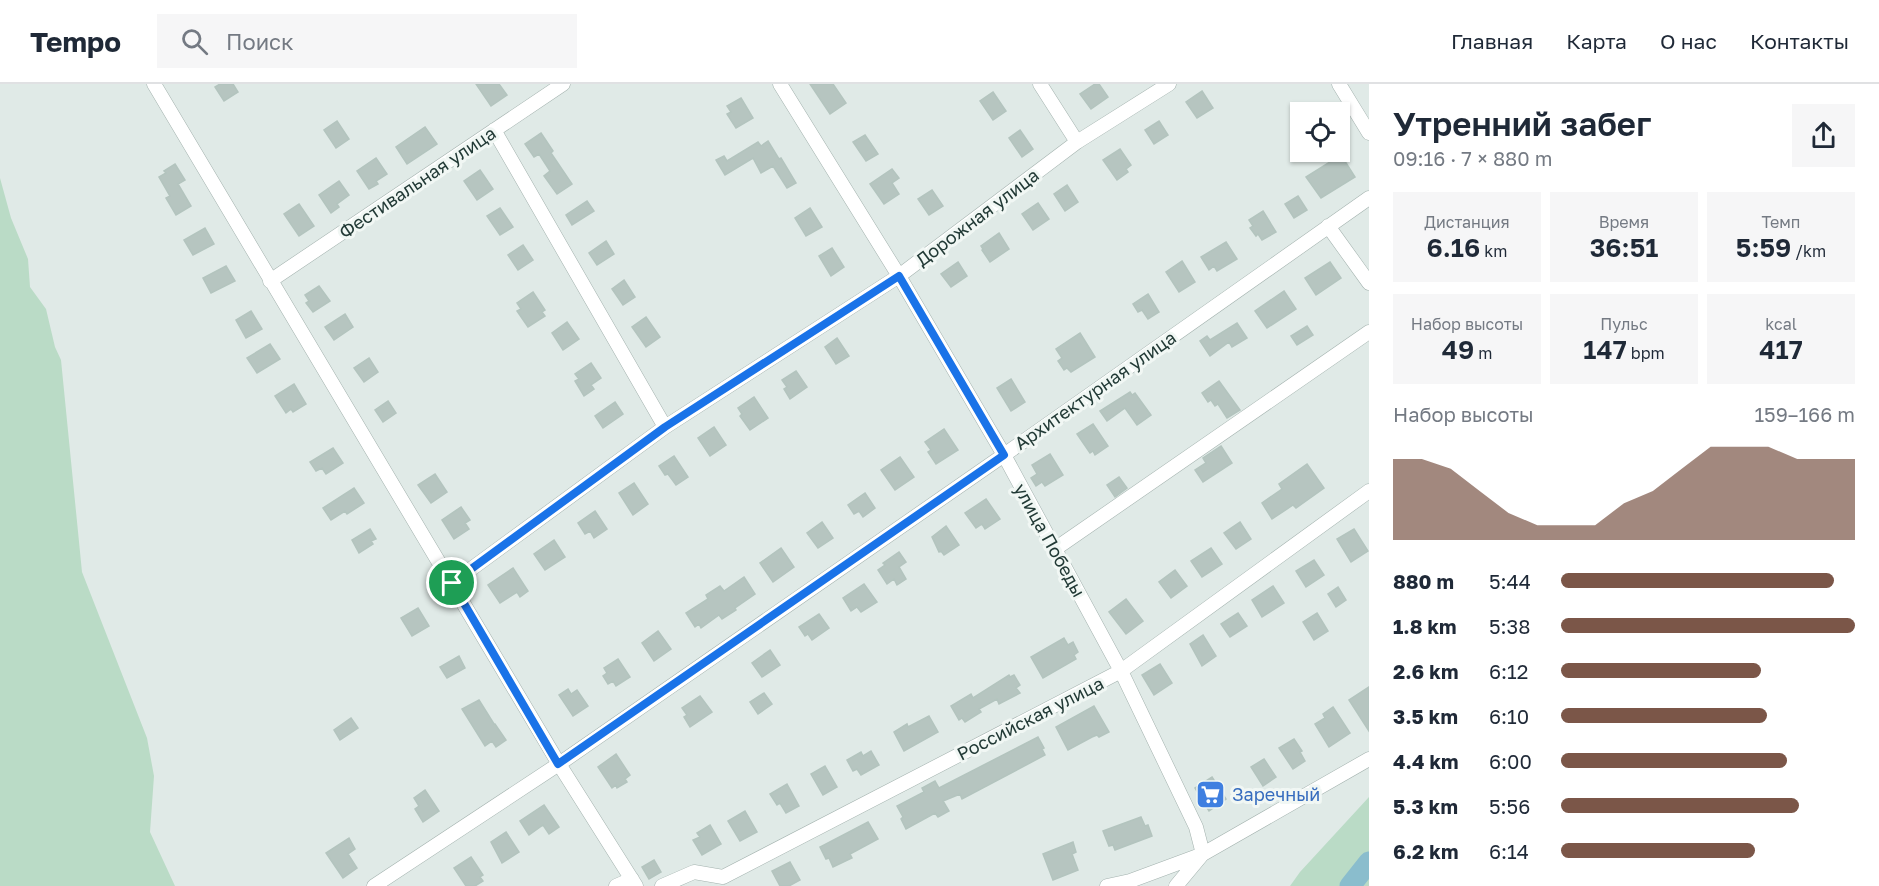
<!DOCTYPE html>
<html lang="ru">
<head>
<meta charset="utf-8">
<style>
	body { margin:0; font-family:"Golos Text",sans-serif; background:#f6f6f7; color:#1f2937; height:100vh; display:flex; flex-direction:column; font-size:22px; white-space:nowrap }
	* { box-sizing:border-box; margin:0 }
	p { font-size:20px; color:#747a83 }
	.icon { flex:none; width:33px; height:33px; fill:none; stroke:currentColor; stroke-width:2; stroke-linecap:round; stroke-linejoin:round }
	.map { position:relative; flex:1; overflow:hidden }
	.side { display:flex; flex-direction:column; background:#fff; width:510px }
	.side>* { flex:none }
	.buttons { position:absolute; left:1290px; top:18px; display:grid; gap:12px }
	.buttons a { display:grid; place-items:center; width:60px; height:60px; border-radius:0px; background:#fff; box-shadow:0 2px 4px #0004; font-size:30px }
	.pin { position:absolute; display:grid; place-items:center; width:51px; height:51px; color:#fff; margin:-26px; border:3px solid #fff; border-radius:50%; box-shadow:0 2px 6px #0007 }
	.round { display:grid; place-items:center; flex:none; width:63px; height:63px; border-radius:0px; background:#f6f6f7 }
	.headline { display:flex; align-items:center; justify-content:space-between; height:102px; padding:0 24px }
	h1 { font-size:33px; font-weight:600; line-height:45px }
	.stats { display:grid; grid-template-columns:repeat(3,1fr); gap:9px; height:102px; padding:6px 24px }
	.stats div { display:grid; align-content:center; border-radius:0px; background:#f6f6f7; text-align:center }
	.stats b { font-size:26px; font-weight:600 }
	.stats small { font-size:16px; font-weight:400 }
	.stats p { font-size:16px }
	.chart { height:168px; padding:12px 24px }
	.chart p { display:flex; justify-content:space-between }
	.chart svg { width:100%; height:108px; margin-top:6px; fill:#7b5648; opacity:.7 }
	ul { padding:0 24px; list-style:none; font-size:20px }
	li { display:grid; grid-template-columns:96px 72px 1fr; align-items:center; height:45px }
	li i { height:15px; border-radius:8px; background:#7b5648 }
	header { display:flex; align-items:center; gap:36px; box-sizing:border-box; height:84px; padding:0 30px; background:#fff; border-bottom:2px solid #e0e1e3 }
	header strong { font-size:28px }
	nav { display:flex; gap:33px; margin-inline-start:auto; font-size:21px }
	.search { width:420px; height:54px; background:#f6f6f7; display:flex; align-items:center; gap:15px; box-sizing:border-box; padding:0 21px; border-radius:0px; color:#747a83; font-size:22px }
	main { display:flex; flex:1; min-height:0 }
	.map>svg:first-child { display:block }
</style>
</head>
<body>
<header>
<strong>Tempo</strong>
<div class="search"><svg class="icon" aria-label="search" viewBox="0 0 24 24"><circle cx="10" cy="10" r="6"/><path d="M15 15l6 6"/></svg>Поиск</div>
<nav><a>Главная</a><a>Карта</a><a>О нас</a><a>Контакты</a></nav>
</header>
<main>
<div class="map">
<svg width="1369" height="802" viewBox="0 0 1369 802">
	<rect width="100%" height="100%" fill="#e0eae7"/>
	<!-- green -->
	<path fill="#badbc6" d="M0 94 11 134 28 175 30 203 46 225 55 263 61 276 82 488 147 654 154 692 150 748 175 802H0Z
		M1369 713V802H1290L1300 788Z"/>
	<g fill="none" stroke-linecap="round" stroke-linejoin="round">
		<!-- river -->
		<path stroke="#8abdcd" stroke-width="21" d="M1350 802 1369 778"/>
	</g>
	<!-- building -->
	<path fill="#b6c5c0" stroke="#b3c4be" stroke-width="1.5" d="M220 0H233L238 8 224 17 215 3Z
		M476 0H499L507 11 491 22Z
		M810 0H833L846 19 830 30Z
		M1095 0H1099L1108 13 1091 25 1080 10Z
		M1202 7 1213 24 1197 34 1186 18Z
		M993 8 1006 27 993 36 980 17Z
		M741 14 753 34 736 44 727 30 731 28 727 22Z
		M337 37 349 55 336 64 324 46Z
		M1159 37 1168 51 1154 60 1145 46Z
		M425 43 437 60 407 80 396 63Z
		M1020 46 1033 65 1022 73 1009 54Z
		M541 49 553 67 551 69 572 100 557 110 544 92 550 87 539 70 534 73 525 60Z
		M865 51 878 70 866 77 853 58Z
		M768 57 779 75 781 74 796 99 787 104 773 82 761 89 753 74 725 91 716 76 724 72 727 77 758 58 761 62Z
		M1120 65 1131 81 1126 85 1128 88 1117 96 1103 76Z
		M1341 71 1355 93 1321 114 1306 93Z
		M376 74 387 90 376 97 378 100 369 105 357 87Z
		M175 80 185 96 178 100 191 122 176 131 166 114 170 112 159 93 166 89 164 87Z
		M892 85 899 94 892 99 899 110 884 120 870 100Z
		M480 86 493 105 477 116 464 97Z
		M339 97 349 111 337 120 339 123 331 129 319 111Z
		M1067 101 1078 118 1065 127 1054 110Z
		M932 106 943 122 929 131 918 115Z
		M1298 112 1307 126 1294 134 1285 120Z
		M587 117 594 127 572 141 566 131Z
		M1038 119 1049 135 1033 146 1022 130Z
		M299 120 314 142 299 152 284 130Z
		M500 124 513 143 500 151 487 132Z
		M810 124 822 143 806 152 795 134Z
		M1263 127 1276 148 1262 156 1258 150 1256 152 1250 144 1253 142 1249 136Z
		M205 144 214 160 193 171 184 156Z
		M999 149 1009 165 990 178 982 166 983 165 981 162Z
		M606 157 614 170 597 181 589 169Z
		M1226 158 1237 175 1217 187 1214 182 1209 186 1201 173Z
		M523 161 533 176 518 186 508 171Z
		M832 164 844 183 831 192 819 172Z
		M1182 177 1195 198 1179 208 1166 188Z
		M958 178 967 192 951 203 941 190Z
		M1330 178 1341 194 1316 211 1305 194Z
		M226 182 235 197 211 209 203 194Z
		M624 196 635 213 623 221 612 205Z
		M319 202 330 217 313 228 306 219 309 217 305 211Z
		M1284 207 1296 225 1267 244 1255 227Z
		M533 208 545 226 542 228 545 232 528 243 517 227 521 225 517 219Z
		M1148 210 1159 228 1148 235 1142 226 1138 228 1133 220Z
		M251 227 262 245 246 254 236 236Z
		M345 230 353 243 334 256 325 243Z
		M646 233 660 253 646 263 632 243Z
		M567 238 579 255 563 266 552 249Z
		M1237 239 1247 254 1232 263 1229 258 1210 272 1200 257 1207 252 1210 256Z
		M1307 242 1313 251 1297 261 1291 252Z
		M1080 249 1095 273 1071 288 1067 284 1064 286 1058 277 1062 274 1056 265Z
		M837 254 849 272 836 280 825 263Z
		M270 260 280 275 257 289 247 274Z
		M369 274 378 288 364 298 354 284Z
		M591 279 601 294 591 301 594 305 584 312 575 297 579 295 575 290Z
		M796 287 807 303 790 315 784 305 787 303 782 296Z
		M1011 295 1025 318 1011 327 997 304Z
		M1219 297 1240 326 1227 334 1218 320 1215 322 1211 316 1208 318 1202 309Z
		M294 300 306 320 293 328 291 325 286 329 275 312Z
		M1130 308 1132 311 1135 309 1151 331 1137 341 1125 324 1107 337 1100 327Z
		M754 313 768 334 750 346 740 332 742 330 738 324Z
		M388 317 396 329 383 338 375 326Z
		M615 318 623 330 603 344 595 332Z
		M1093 340 1108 362 1095 371 1093 367 1090 369 1077 350Z
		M714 343 726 361 710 372 698 354Z
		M944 345 958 366 936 380 928 368 931 366 925 358Z
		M1221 362 1232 379 1203 398 1195 386 1206 379 1203 374Z
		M333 364 343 379 326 390 322 384 316 387 310 378Z
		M1050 370 1063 391 1045 402 1042 398 1036 402 1031 394 1037 390 1032 381Z
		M674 372 688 393 676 401 668 390 665 391 659 382Z
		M900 373 914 393 895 406 881 386Z
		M1307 380 1324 404 1296 424 1293 421 1272 435 1262 419 1282 405 1279 400Z
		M435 390 447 408 431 419 418 401Z
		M1119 393 1127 404 1115 413 1107 401Z
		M634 399 648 420 633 431 619 409Z
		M354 404 364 419 347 430 345 427 331 436 323 424Z
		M865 409 875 424 863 433 859 427 854 430 848 421Z
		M986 415 1000 435 985 445 982 440 976 444 965 429Z
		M461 423 470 436 465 439 469 445 454 455 442 436Z
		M595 427 607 445 594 454 590 447 585 450 578 439Z
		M822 438 833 454 818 464 807 449Z
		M1240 438 1251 455 1236 465 1224 449Z
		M946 442 959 461 944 471 941 467 939 468 932 453Z
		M370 445 376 455 371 457 373 460 359 469 352 456Z
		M1354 445 1368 467 1351 478 1337 455Z
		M554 456 565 473 545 486 534 470Z
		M781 464 794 483 773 498 760 479Z
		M1211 464 1222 480 1202 493 1191 477Z
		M899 468 906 478 899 483 906 495 897 501 894 495 887 500 878 486 885 481 883 479Z
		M1314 476 1324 491 1306 503 1296 487Z
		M513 484 528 507 520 513 517 508 500 519 488 501Z
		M1175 486 1187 502 1171 514 1159 498Z
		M744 493 755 510 735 524 736 526 722 535 719 531 701 544 699 540 695 543 686 529 708 515 706 511 720 502 724 507Z
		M864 500 877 518 861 528 857 523 851 527 843 514Z
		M1273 502 1284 519 1262 533 1252 516Z
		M1338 503 1346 516 1336 523 1328 510Z
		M1126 515 1143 537 1126 550 1109 528Z
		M418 524 429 542 412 552 401 534Z
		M1238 529 1247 542 1230 553 1221 540Z
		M1317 529 1328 547 1314 556 1303 538Z
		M819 530 829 544 812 556 808 550 805 552 799 543Z
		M658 547 671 565 654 577 642 559Z
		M1203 551 1216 572 1202 582 1190 560Z
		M1064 554 1068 561 1073 558 1078 568 1074 571 1076 575 1043 594 1031 573Z
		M770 566 780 581 762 593 752 579Z
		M459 572 465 584 447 594 440 583Z
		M618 575 630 593 616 602 613 597 608 600 603 592 607 589 604 584Z
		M1160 580 1172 599 1154 611 1142 591Z
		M1009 591 1010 593 1014 591 1020 601 1016 604 1020 609 999 620 997 615 979 625 981 628 965 638 962 634 959 636 951 622 971 610 973 614Z
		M1369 603V647L1349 616Z
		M568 605 571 610 577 606 588 622 573 632 559 611Z
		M764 609 772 620 758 630 750 618Z
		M700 612 712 628 690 643 684 633 687 631 682 624Z
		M479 616 494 640H495L506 656 496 663 492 657 485 662 462 625Z
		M1094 622 1109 648 1099 653 1097 651 1092 653 1068 666 1056 643Z
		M1333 623 1350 649 1329 663 1315 640 1325 634 1323 630Z
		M929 632 938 648 904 667 894 648 907 640 908 643Z
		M351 634 358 644 340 656 334 646Z
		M1038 653 1044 664 1042 665 1045 671 962 715 960 710 943 717 949 727 938 733 935 729 906 745 901 735 903 733 897 722 924 708 922 704 935 697 939 704Z
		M1294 655 1302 667 1300 668 1305 677 1293 685 1279 664Z
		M871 667 879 681 861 691 857 685 853 687 847 676 861 668 863 672Z
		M616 670 630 691 625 695 627 698 617 704 616 701 612 704 598 683Z
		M1264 675 1276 693 1263 702 1251 683Z
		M825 682 837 703 823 711 811 690Z
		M1212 693 1226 715 1209 727 1195 704Z
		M787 700 799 722 786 729 780 719 777 721 770 710Z
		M425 706 439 727 423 738 415 725 419 722 414 714Z
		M544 721 559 743 549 750 543 741 529 751 520 737Z
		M745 727 757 748 740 757 728 737Z
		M1141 733 1145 742 1148 741 1152 752 1115 766 1113 761 1109 762 1103 747Z
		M868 738 878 755 850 770 852 774 833 783 829 774 826 775 820 763Z
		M710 741 721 760 702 771 693 756 700 753 697 749Z
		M506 748 519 768 502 779 491 758Z
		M349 754 355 765 348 770 357 784 343 794 326 769Z
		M1073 758 1076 768 1072 770 1078 786 1053 796 1043 770Z
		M471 773 483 791 480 793 483 797 475 802H466L454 784Z
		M654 776 661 788 649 795 642 783Z
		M790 778 800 796 789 802H780L772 787Z"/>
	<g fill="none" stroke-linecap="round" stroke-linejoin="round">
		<defs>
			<path id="minor" d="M154 0 559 680 636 802
				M780 0 899 192 1004 371 1121 587 1196 743 1203 770
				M1040 0 1077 58
				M1339 0 1369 49
				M494 46 665 343
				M1328 142 1369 199
				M270 197 563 0
				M1055 465 1369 248
				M452 499 665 343 899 192 1077 58 1169 0
				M374 802 559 680 1004 371 1369 114
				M616 802 632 795
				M662 802 694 788 723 793 1121 587 1369 407
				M1107 802 1130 797 1203 770 1369 675
				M1176 802 1201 772"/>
		</defs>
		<!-- minor casing -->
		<use href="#minor" stroke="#a3b2ae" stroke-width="15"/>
		<!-- minor -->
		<use href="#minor" stroke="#fff" stroke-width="14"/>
	</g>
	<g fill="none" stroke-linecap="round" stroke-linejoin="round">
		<defs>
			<path id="route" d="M899 192 1004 371 558 680 452 499 665 343Z"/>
		</defs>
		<!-- route casing -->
		<use href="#route" stroke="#fff" stroke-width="12"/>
		<!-- route -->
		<use href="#route" stroke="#1a73e8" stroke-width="8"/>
	</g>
	<!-- icons -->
	<defs>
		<symbol id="supermarket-square" viewBox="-11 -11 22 22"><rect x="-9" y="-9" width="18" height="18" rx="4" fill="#3f7fe0" stroke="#f1f7f4"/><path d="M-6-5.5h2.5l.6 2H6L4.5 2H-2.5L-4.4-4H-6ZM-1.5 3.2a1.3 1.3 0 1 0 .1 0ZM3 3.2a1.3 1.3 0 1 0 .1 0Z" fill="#fff"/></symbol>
	</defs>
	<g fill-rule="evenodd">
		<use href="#supermarket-square" x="1194" y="694" width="33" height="33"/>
	</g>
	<g text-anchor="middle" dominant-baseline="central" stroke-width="6" stroke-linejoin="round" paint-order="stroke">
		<!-- street labels -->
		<g font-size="18" fill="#223a36" stroke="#f1f7f4">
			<text transform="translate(417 98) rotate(-34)">Фестивальная улица</text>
			<text transform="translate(977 133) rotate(-37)">Дорожная улица</text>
			<text transform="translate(1095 306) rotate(-35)">Архитектурная улица</text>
			<text transform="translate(1050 456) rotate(61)">улица Победы</text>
			<text transform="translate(1030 634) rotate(-27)">Российская улица</text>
		</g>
		<!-- shop labels -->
		<g font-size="18" fill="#366cbe" stroke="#f1f7f4" text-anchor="start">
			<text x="1232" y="710">Заречный</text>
		</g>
	</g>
</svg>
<div class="buttons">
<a><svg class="icon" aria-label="locate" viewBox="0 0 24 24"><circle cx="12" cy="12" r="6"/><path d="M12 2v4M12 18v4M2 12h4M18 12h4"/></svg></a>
</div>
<div class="pin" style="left:452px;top:499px;background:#1e9e55"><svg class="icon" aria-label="arrive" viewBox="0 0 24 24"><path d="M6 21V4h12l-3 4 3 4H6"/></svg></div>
</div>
<section class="side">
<div class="headline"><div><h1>Утренний забег</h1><p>09:16 · 7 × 880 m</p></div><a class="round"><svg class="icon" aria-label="share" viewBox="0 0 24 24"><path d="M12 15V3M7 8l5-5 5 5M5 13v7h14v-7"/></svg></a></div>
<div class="stats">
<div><p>Дистанция</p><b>6.16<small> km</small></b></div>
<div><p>Время</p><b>36:51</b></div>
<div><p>Темп</p><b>5:59<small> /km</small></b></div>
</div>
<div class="stats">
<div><p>Набор высоты</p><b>49<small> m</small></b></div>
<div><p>Пульс</p><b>147<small> bpm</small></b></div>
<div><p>kcal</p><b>417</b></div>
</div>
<div class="chart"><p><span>Набор высоты</span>159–166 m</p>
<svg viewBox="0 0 160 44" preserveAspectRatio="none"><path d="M0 44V11L10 11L20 15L30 24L40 33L50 38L60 38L70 38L80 29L90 24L100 15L110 6L120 6L130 6L140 11L150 11L160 11V44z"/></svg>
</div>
<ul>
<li><b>880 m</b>5:44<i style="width:93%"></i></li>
<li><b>1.8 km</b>5:38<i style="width:100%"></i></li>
<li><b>2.6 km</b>6:12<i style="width:68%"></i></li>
<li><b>3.5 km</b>6:10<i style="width:70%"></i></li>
<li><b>4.4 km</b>6:00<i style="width:77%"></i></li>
<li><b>5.3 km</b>5:56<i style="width:81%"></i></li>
<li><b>6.2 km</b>6:14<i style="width:66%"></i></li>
</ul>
</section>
</main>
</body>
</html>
